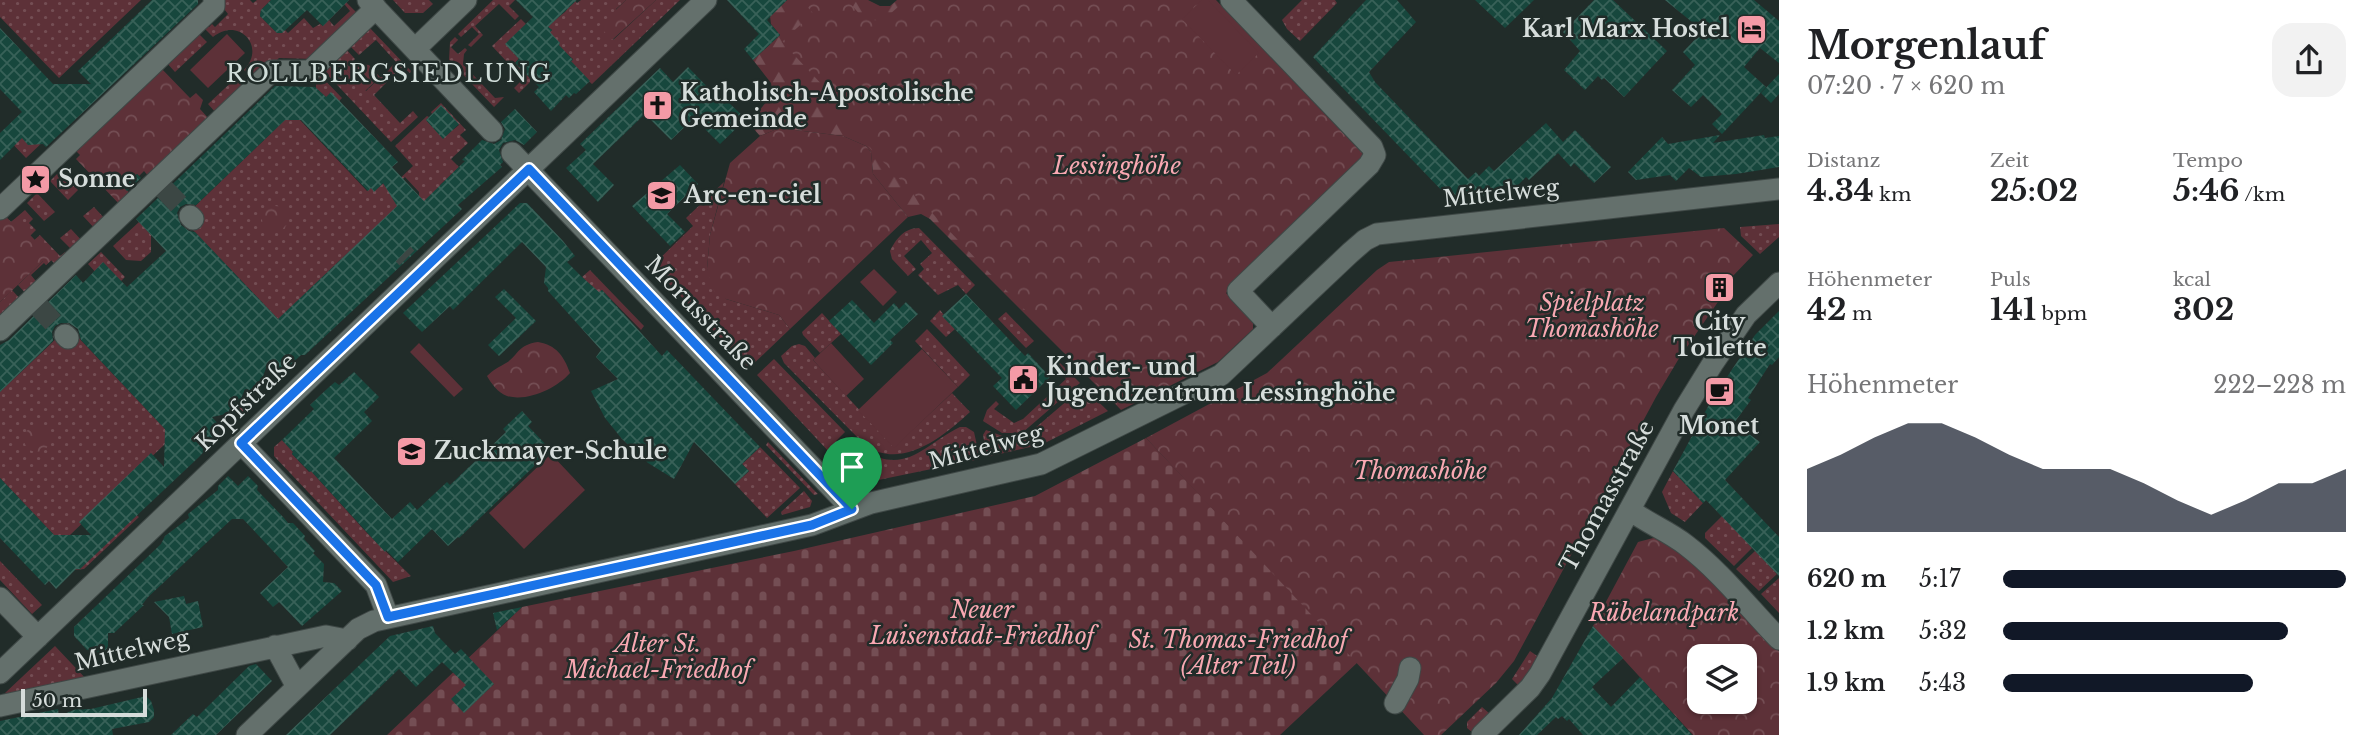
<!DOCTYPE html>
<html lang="de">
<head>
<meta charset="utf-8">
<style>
	body { margin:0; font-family:"Libre Baskerville",serif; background:#f2f2f2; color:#202124; height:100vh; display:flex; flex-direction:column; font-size:26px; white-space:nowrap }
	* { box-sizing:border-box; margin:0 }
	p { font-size:23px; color:#757577 }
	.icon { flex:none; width:38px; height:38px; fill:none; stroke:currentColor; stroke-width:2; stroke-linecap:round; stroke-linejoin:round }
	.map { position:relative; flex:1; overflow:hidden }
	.side { display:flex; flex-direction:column; background:#fff; width:595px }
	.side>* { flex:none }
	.controls { position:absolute; left:1687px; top:644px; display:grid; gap:14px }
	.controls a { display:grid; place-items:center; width:70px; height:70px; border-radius:14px; background:#fff; box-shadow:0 2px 5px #0004; font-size:35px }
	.scale { position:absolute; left:21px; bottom:18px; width:126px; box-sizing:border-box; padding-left:7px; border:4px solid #d6dddb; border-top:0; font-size:19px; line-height:24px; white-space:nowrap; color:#d6dddb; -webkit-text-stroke:5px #212c29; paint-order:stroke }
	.pin { position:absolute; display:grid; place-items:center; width:60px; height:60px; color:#fff; margin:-72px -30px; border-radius:50% 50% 50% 0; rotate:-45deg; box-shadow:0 0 7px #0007 }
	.pin .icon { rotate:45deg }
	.round { display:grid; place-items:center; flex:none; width:74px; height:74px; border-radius:21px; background:#f2f2f2 }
	.overview { display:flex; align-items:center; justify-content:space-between; height:119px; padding:0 28px }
	h1 { font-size:38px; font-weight:700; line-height:52px }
	.figures { display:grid; grid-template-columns:repeat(3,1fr); gap:10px; height:119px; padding:7px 28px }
	.figures div { display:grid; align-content:center }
	.figures b { font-size:30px; font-weight:700 }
	.figures small { font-size:19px; font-weight:400 }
	.figures p { font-size:19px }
	.chart { height:196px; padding:14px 28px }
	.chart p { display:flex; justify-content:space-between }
	.chart svg { width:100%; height:126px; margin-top:7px; fill:#111827; opacity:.7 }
	ul { padding:0 28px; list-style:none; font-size:23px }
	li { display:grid; grid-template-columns:112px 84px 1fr; align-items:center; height:52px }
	li i { height:18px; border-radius:9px; background:#111827 }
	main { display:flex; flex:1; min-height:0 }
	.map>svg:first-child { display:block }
</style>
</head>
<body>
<main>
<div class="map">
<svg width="1779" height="735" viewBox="0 0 1779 735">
	<defs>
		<pattern id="grass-dots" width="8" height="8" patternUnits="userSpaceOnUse" patternTransform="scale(1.75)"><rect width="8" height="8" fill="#5d3138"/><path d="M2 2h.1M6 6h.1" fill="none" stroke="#744e54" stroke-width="1.8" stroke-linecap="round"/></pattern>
		<pattern id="forest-firs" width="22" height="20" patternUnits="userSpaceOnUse" patternTransform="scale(1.75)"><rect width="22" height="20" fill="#5d3138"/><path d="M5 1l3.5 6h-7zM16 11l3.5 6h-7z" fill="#744e54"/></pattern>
		<pattern id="cemetery-stones" width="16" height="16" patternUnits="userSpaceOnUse" patternTransform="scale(1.75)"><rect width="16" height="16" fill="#5d3138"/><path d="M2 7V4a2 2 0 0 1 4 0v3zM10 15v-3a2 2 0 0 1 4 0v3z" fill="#744e54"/></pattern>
		<pattern id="park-crowns" width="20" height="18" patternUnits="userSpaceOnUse" patternTransform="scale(1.75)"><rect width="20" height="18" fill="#5d3138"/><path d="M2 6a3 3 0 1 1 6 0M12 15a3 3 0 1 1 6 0" fill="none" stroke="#744e54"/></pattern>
		<pattern id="building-cross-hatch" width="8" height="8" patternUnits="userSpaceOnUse" patternTransform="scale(1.75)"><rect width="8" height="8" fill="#17473d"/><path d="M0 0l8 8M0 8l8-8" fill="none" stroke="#386158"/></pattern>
	</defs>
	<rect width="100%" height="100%" fill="#212c29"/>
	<!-- grass -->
	<path fill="url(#grass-dots)" d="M0 0H141L59 78 0 17Z
		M225 0H250L253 3 257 0H271L261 10 260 16 277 33 285 30 288 33 304 18 313 28 320 24 323 26 329 20 334 26 350 11 341 0H344L359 15 313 59 279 58 255 81 244 70C267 46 238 16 213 37L203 27 206 24 209 27 212 24 215 27 228 14 221 5 225 3Z
		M393 0H429L433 4 423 13H405Z
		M493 0H515L509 6 519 16 515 20 499 4 475 26 483 35 471 47 468 45 479 34 472 27 461 37 458 34Z
		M574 0 577 3 581 0H626L616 9 613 40 656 0H680L592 84 569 63 573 59 557 46 560 43 549 34 552 30 547 26 565 12Z
		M1302 0H1335L1337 3 1300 41 1287 29 1282 20Z
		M521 19 526 24 520 57 515 63 530 78V82L519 93 514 88 523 79 492 46Z
		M368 26 411 71 410 73 403 67 393 77 387 71 396 62 376 40 359 55 349 45Z
		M197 32 207 42 175 72 166 62Z
		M455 37 458 40 451 47 458 54 465 48 467 50 464 54 463 64 495 98 504 97 494 107 449 60 450 42Z
		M345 48 355 59 345 69 366 91 384 74 389 80 374 95 400 123 413 111 418 117 391 142 322 69Z
		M318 73 342 98 339 101 326 97 316 88V76Z
		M239 75 248 85 217 114 208 104Z
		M441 103 466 130 460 135 468 143 451 159 459 167 440 185 444 191 429 203 419 202V192L405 177 391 190 417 217 279 320 190 227V211L285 120H300L367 191 371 188 374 191 384 183 390 188 413 166 395 146 427 116 429 117 426 120 443 138 459 125 441 106 432 114 431 112Z
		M6 137 47 138 26 158Z
		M60 171 78 190 68 200 50 181Z
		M724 182 710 235 707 269 726 299 779 315 790 329 749 368 652 266 693 226 686 218Z
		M37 193 55 212 44 221 27 203Z
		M94 207 107 221 97 231 83 216Z
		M25 210 33 219 29 223 36 230 28 238H0V217L3 214 11 222Z
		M139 222 151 235V252L141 261 126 260 113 246Z
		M1779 224V237L1760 254 1741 236 1740 227Z
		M919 228 975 285 966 294 958 285 938 295 918 275 924 269 920 264 932 253 921 240 904 256 916 269 908 276 892 259 890 251C896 239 904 228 919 228Z
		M71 229 84 243 74 252 60 238Z
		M40 235 60 256 65 252 69 257 58 267 51 260 46 265 44 263 31 275 39 285 28 296 18 285 43 261 32 242Z
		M101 252 125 277 112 290 88 264Z
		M590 270 644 326 641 330 602 290 597 294 582 277Z
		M12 290 22 301 0 322V302Z
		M940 310 955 329 946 337 930 321Z
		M1006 312 1034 341 1026 348 998 319Z
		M822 313 841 334 820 353 803 335 802 332Z
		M927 329 970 375 958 387 915 341Z
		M60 335H76L165 429V444L70 535H54L0 478V392Z
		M799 344 805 346 815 358 813 360 894 447 952 393 970 412C943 437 901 471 865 445L784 363 781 356 792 346Z
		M774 359 845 432 836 441 853 459 863 451C908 475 923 445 960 427H966L974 432 980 459 859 484 757 375Z
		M1054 359 1058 361 1080 383 1022 433H1002L983 421 987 410 996 401 999 404 994 409 1014 423 1023 419 1066 379 1050 361Z
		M224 383 249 410 241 420H236L228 412 231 413 238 405Z
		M1083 387 1108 411 1043 444 987 457 983 435 986 430 1008 438 1027 435Z
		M282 440 293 452 292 454 309 472 311 471 367 533 411 576 393 582 274 456V447Z
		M768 442 812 488 818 494 814 495 766 445Z
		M760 447 800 488 767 518 735 484 749 471 742 464Z
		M1673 471 1703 503 1685 522 1671 513 1662 492Z
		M804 491 812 501 810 507 782 515 781 512Z
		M135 514 139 517 84 569 73 570Z
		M1722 516 1752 548 1734 566 1705 538V533Z
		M1755 551 1777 574 1759 591 1736 569Z
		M0 561 42 605 32 614 0 580Z
		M1779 578V613L1761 594Z
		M55 646 89 682 10 699 5 693Z
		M1530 651 1540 658 1519 686 1512 679Z
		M1482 707 1490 714 1473 733 1467 728V722Z"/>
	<!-- forest -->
	<path fill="url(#forest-firs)" d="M787 0H817L1115 404 930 219 921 214 908 217 873 174 871 152 866 146 843 136 779 128 760 136 753 128 752 119 773 94 771 83 753 60 780 35 771 24 770 16Z
		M831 0H868L880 6H890L897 0H928L899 46Z"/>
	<!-- cemetery -->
	<path fill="url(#cemetery-stones)" d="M1146 438 1358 662 1280 735H387L522 607 794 551 1035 496Z"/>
	<!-- park -->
	<path fill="url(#park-crowns)" fill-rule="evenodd" d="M626 0H656L612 40 599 26Z
		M801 0H847L864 19 882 21 906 0H1216L1364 155 1359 166 1226 293 1253 321V329L1218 362 1121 410 819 95 826 89 782 42 813 13Z
		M360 64 369 65 380 77 365 91 345 69 349 65 354 66Z
		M160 67 190 98 196 93 203 100 200 109 210 120 150 178 144 171 139 176 137 174 124 187 133 197 122 207 76 159 80 155 72 147Z
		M779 128 843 136 866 146 871 152 873 174 908 217 790 329 779 315 726 299 716 294 711 285 707 269 710 235 730 163 760 136Z
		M262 219a13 13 0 1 1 26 0a13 13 0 1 1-26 0Z
		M4 215 11 222 15 219 53 259 46 265 43 261 0 302V219Z
		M1724 228 1753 255 1731 278 1727 275 1712 290 1720 299 1678 360 1656 397 1514 661 1496 683 1441 735H1424L1146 438 1267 373 1377 270 1389 262Z
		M538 342C556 345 564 356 570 373 557 388 528 402 507 396 498 393 491 383 487 376 493 370 499 367 506 363 519 355 517 345 538 342Z
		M24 439a13 13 0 1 1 26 0a13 13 0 1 1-26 0Z
		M1657 537 1695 563 1779 651V735H1693L1593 626 1638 542ZM1699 656H1745V702H1699Z"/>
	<!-- pitch -->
	<path fill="#5d3138" d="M1202 0H1208L1259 53 1236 75 1182 19Z
		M227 34 245 53 208 88 190 70Z
		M874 269 897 292 883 306 860 282Z
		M419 343 463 389 454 397 410 352Z
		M831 343 864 379 846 396 813 360Z
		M922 349 958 387 894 448 858 410Z
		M551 454 585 490 524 549 489 513Z"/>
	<!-- building -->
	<path fill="url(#building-cross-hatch)" fill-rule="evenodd" d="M152 0H198V4L46 147 43 144 28 145 22 138 0 160V133L22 112 0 89V28L53 84H91L78 71Z
		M271 0H349L323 26 307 10 282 33H277L260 16 261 10Z
		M516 0H577L548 27 552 30 550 32 560 43 559 45 573 60 571 61 590 81 576 94 574 93 569 98 566 95 551 111 534 92 539 87 515 63 519 59 505 44 533 17Z
		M727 0H787L767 20 780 35 753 60 744 49 759 34Z
		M1366 0H1397L1416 22 1369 72 1375 82 1468 179 1476 172 1479 176 1489 166 1494 171 1546 123 1563 142 1575 130 1611 167 1594 183 1574 163 1571 167 1558 153 1529 180 1526 177 1512 191 1505 184 1498 190 1495 188 1485 197 1478 189 1471 196 1466 191 1456 200 1450 193 1447 196 1313 57Z
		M1475 0H1534L1505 28Z
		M1594 0H1613L1667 51 1624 97 1604 78 1602 80 1598 76 1585 90 1564 70 1580 51 1563 32Z
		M1665 0H1754L1779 21V63L1760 48 1744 67 1766 87 1722 134 1712 124 1722 114 1703 95 1691 107 1672 90 1695 65 1683 52 1703 31Z
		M688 67 724 104 727 101 746 119 720 144 694 118 671 140 645 114 593 164 614 185 598 202 566 168 586 150 580 144 660 68 673 82Z
		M1779 74V94L1771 103 1761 93Z
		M275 86 315 87 326 97 331 92 398 162 392 167 424 201 465 161 462 160 482 140 494 144 501 140 505 129 501 122 515 109 537 132 524 145 515 140 503 143 499 150 503 162 500 165 502 167 458 205 462 209 305 355H301L279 376 267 365 260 385 252 393 245 389 238 406 231 413 212 417 219 425 215 429 220 434 199 457 80 569H76L56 589 49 581 45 585 0 538V478L54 535H91L79 522 151 453 164 467 165 429 81 340 78 329 69 323H61L55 326 52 332 53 341 0 392V345L9 340 76 275 83 283 103 262 127 287 166 251 136 219ZM285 120H301L368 191 371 188 374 192 383 183 397 206 278 319 195 232 189 231 181 225 177 213 180 207 186 204 196 205Z
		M441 105 459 124 443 139 426 120Z
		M1720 135 1713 143 1764 135 1765 138 1779 136V167L1736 174 1701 177 1689 168 1676 181 1670 175 1636 180 1628 172 1662 137 1668 144Z
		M680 165 698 184 667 214 685 232 670 246 632 206Z
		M137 174 141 178 127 191 123 187Z
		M520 203H527L563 241 575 256 567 262 582 277 599 292 602 290 662 356 667 350 760 447 742 464 749 471 735 484 694 442 674 479 648 463 622 439 605 418 591 391 618 379 596 357 601 350 548 291V288L544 283 546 267 522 242 453 310 450 306 422 332 403 313Z
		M504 289 536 321 499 356 488 345 516 318 495 297Z
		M966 294 1025 356 1028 353 1050 377 1016 410 993 386 1002 378 942 316Z
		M852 300 874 323 894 303 899 309 906 302 918 314 890 340 893 343 871 365 829 321Z
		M1779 311V357L1772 365 1770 364 1748 398 1751 400 1734 423 1760 442 1725 480 1779 537V576L1706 500 1703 503 1673 471 1723 379 1725 380 1755 335Z
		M354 372 379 397 364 412 372 421 334 458 392 519 410 502 417 510 447 482 450 485 506 432 503 429 522 411 532 422 528 426 551 450 459 538 458 537 448 546 432 529 398 562 386 550 385 552 311 471 310 472 292 454 293 452 282 440 314 409 310 405 328 388 335 382 339 385Z
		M228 476 238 486 248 476 258 486 257 490 284 518 288 523H293L305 536 304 539 315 551 313 553 324 564 323 582 334 583 342 591 302 626 279 602 273 607 260 593 288 567 243 519H232L148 597 142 605H144L114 633H108V649L102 654 87 650 74 636V627L161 544 165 536 189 518 188 514 218 490V486Z
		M184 596 186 604 198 601 203 627 172 634 169 617 154 602Z
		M522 607 497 630 493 613Z
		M433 626 435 633 455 654 461 649 494 684 464 713 451 699 466 685 442 662 416 687 399 669 330 735H286L390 636Z
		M1593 626 1623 658 1592 687 1611 707 1640 677 1692 735H1583L1569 719 1567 721 1562 716 1558 719 1556 717 1537 735H1519L1552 698Z
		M256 664 272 681 216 735H171L193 714 197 717 249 666Z
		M146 696 151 701 154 710V717L149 722 112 729 113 735H0V721L58 709 59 716 76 709H91Z"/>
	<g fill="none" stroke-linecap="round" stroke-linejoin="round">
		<!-- minor-tunnel -->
		<path stroke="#3c4744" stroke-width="21" stroke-dasharray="21 10" stroke-linecap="butt" d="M164 189 190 216
			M403 254 407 258
			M39 307 65 335"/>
		<defs>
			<path id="minor" d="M368 0 492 131
				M1231 0 1372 147 1375 155 1369 165 1238 291 1272 327
				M415 49 466 0
				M512 153 852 509
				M0 209 214 6V0
				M190 216 193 219
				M0 330 272 71H310L376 8
				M65 335 68 338
				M241 443 376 585 388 617
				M1630 510C1647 523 1668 531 1686 545 1720 571 1749 608 1779 639
				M0 598 38 637
				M275 646 297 687
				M0 673 706 0
				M1395 703 1408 679 1410 668
				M0 706 326 636 347 640
				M247 735 358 629 374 621 812 525 871 503 1041 464 1221 375 1350 253 1365 240 1377 234 1779 189
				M1482 735 1530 688 1540 674 1684 410 1713 363 1746 315 1779 283"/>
		</defs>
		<!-- minor casing -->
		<use href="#minor" stroke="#3f4846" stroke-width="23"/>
		<!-- minor -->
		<use href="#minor" stroke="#64706c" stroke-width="21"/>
	</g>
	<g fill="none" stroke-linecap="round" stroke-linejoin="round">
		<defs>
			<path id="route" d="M529 169 852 509 812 525 388 617 376 585 241 443Z"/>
		</defs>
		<!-- route casing -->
		<use href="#route" stroke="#fff" stroke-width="14"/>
		<!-- route -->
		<use href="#route" stroke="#1a73e8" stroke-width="9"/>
	</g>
	<!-- icons -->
	<defs>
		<symbol id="hotel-square" viewBox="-11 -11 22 22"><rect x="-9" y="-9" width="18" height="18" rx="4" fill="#f49aa6" stroke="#212c29"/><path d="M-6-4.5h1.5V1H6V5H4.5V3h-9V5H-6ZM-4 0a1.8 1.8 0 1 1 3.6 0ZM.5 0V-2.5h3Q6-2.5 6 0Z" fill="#111"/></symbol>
		<symbol id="church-square" viewBox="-11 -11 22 22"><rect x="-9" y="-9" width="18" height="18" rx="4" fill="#f49aa6" stroke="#212c29"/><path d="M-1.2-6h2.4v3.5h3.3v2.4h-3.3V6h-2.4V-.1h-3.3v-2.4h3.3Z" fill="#111"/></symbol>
		<symbol id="sight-square" viewBox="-11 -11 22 22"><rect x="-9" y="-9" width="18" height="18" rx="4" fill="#f49aa6" stroke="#212c29"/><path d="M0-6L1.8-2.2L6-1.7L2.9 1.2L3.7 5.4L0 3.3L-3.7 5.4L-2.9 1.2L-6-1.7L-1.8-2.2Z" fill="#111"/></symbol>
		<symbol id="school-square" viewBox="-11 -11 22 22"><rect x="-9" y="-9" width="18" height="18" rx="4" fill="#f49aa6" stroke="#212c29"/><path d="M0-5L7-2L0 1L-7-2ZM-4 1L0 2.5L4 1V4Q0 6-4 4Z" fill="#111"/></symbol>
		<symbol id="building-square" viewBox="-11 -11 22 22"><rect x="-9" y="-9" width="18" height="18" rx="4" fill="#f49aa6" stroke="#212c29"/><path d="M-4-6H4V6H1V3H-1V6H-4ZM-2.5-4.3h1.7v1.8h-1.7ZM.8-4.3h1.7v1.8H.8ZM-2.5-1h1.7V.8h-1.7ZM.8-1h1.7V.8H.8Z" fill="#111"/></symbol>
		<symbol id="civic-square" viewBox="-11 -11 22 22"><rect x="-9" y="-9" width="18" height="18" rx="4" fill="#f49aa6" stroke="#212c29"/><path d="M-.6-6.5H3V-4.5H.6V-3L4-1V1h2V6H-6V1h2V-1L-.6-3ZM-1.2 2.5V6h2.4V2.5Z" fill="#111"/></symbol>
		<symbol id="cafe-square" viewBox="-11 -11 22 22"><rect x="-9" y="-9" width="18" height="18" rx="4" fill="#f49aa6" stroke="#212c29"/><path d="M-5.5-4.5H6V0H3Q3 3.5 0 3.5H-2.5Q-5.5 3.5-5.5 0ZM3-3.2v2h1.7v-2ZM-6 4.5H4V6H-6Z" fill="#111"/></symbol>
	</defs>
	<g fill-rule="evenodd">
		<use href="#hotel-square" x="1734" y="12" width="35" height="35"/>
		<use href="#church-square" x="640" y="88" width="35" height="35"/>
		<use href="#sight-square" x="18" y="162" width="35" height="35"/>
		<use href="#school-square" x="644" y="178" width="35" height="35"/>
		<use href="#building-square" x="1702" y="270" width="35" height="35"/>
		<use href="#civic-square" x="1006" y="362" width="35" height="35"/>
		<use href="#cafe-square" x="1702" y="374" width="35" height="35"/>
		<use href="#school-square" x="394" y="434" width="35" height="35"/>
	</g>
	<g text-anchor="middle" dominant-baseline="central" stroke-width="5" stroke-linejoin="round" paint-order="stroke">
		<!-- poi labels -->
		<g font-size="23" font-weight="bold" fill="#d6dddb" stroke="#212c29" text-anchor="start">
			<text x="1729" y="29" text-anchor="end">Karl Marx Hostel</text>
			<text x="680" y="93">Katholisch-Apostolische<tspan x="680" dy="26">Gemeinde</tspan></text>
			<text x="58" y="179">Sonne</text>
			<text x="684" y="195">Arc-en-ciel</text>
			<text x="1720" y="322" text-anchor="middle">City<tspan x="1720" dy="26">Toilette</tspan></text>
			<text x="1046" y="367">Kinder- und<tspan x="1046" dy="26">Jugendzentrum Lessinghöhe</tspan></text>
			<text x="1719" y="426" text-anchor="middle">Monet</text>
			<text x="434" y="451">Zuckmayer-Schule</text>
		</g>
		<!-- park labels -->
		<g font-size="23" font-style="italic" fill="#f9a8b2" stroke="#212c29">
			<text x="1117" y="166">Lessinghöhe</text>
			<text x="1592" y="303">Spielplatz<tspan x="1592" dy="26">Thomashöhe</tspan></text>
			<text x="1420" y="471">Thomashöhe</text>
			<text x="982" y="610">Neuer<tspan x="982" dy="26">Luisenstadt-Friedhof</tspan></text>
			<text x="1664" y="613">Rübelandpark</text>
			<text x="1238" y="640">St. Thomas-Friedhof<tspan x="1238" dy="26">(Alter Teil)</tspan></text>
			<text x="658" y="644">Alter St.<tspan x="658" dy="26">Michael-Friedhof</tspan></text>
		</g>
		<!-- street labels -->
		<g font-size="23" fill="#d6dddb" stroke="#212c29">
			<text transform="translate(1501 193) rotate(-6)">Mittelweg</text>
			<text transform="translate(701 313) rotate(46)">Morusstraße</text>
			<text transform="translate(246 402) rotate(-44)">Kopfstraße</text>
			<text transform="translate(986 447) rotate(-15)">Mittelweg</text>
			<text transform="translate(1607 496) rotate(-61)">Thomasstraße</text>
			<text transform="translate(132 650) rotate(-13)">Mittelweg</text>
		</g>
		<!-- neighbourhood labels -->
		<g font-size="24" letter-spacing="2" fill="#d1deda" stroke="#212c29">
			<text x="389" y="73">ROLLBERGSIEDLUNG</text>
		</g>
	</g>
</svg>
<div class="controls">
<a><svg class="icon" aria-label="layers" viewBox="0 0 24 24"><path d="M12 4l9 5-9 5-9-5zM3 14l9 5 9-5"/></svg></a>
</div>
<div class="scale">50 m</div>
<div class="pin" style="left:852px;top:509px;background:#1e9e55"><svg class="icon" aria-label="arrive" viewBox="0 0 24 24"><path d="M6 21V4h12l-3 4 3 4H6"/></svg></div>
</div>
<section class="side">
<div class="overview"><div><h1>Morgenlauf</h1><p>07:20 · 7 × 620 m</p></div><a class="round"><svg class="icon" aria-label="share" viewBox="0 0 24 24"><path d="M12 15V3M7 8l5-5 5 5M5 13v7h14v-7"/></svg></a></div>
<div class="figures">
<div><p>Distanz</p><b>4.34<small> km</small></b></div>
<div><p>Zeit</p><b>25:02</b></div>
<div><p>Tempo</p><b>5:46<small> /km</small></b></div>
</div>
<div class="figures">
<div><p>Höhenmeter</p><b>42<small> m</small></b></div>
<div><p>Puls</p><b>141<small> bpm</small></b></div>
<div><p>kcal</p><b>302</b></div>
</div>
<div class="chart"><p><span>Höhenmeter</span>222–228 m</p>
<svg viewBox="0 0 160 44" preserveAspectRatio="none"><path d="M0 44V22L10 17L20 11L30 6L40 6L50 11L60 17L70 22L80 22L90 22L100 27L110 33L120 38L130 33L140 27L150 27L160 22V44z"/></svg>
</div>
<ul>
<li><b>620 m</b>5:17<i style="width:100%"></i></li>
<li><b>1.2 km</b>5:32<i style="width:83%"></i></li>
<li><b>1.9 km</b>5:43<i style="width:73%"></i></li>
</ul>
</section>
</main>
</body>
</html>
